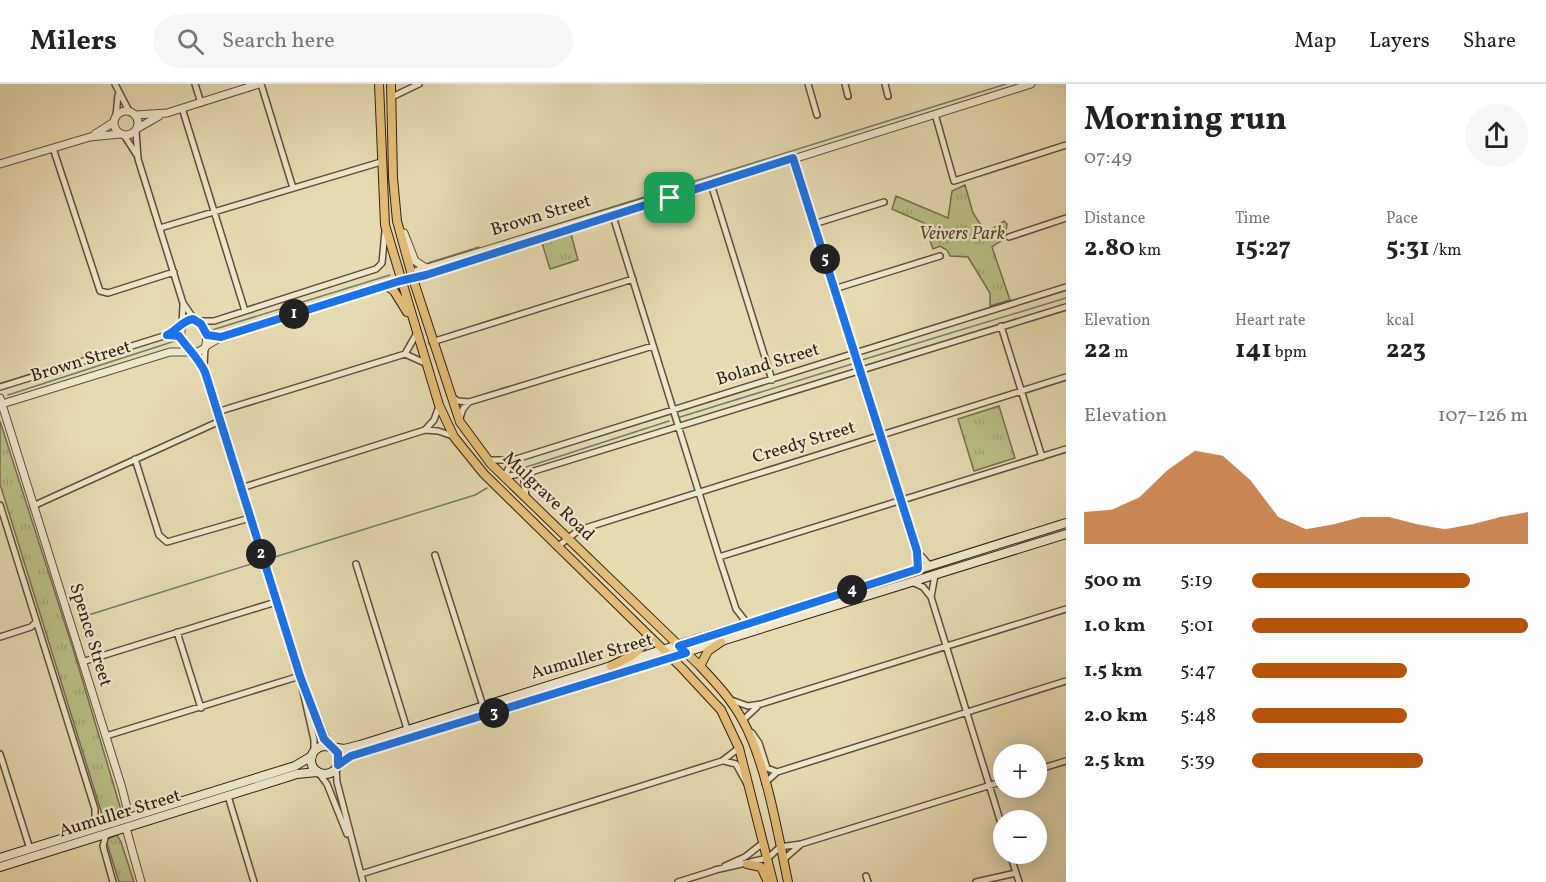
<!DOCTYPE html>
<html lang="en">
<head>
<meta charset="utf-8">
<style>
	body { margin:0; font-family:Vollkorn,serif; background:#f6f6f6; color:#222; height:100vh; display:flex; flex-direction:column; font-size:22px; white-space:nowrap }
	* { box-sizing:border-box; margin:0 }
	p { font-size:20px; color:#767676 }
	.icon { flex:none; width:33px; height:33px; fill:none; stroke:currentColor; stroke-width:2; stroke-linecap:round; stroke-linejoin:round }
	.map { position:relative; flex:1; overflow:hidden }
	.drawer { display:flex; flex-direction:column; background:#fff; width:480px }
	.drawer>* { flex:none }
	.tools { position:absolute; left:993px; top:660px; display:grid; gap:12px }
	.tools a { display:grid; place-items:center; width:54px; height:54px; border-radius:50%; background:#fff; box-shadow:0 3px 15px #0003; font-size:30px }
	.pin { position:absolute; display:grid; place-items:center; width:51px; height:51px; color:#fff; margin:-26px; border-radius:12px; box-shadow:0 3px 9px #0006 }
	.km { position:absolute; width:30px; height:30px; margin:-15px; border-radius:50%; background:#222; color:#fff; font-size:16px; line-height:30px; text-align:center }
	.round { display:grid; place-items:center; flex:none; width:63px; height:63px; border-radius:32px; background:#f6f6f6 }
	.head { display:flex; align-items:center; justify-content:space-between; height:102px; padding:0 18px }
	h1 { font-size:33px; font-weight:700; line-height:45px }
	.figures { display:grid; grid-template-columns:repeat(3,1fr); gap:9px; height:102px; padding:6px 18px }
	.figures div { display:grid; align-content:center }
	.figures b { font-size:26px; font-weight:700 }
	.figures small { font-size:16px; font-weight:400 }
	.figures p { font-size:16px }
	.chart { height:168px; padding:12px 18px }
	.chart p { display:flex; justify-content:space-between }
	.chart svg { width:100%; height:108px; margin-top:6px; fill:#b45309; opacity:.7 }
	ul { padding:0 18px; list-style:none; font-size:20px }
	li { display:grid; grid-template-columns:96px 72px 1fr; align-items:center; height:45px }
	li i { height:15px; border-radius:8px; background:#b45309 }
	header { display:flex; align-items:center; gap:36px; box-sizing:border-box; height:84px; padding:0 30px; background:#fff; border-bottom:2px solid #e0e0e0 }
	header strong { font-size:28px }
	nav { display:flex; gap:33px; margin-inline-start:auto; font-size:21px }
	.search { width:420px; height:54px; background:#f6f6f6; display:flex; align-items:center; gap:15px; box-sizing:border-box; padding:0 21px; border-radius:33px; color:#767676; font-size:22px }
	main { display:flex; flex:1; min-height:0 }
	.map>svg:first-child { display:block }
</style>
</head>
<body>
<header>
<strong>Milers</strong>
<div class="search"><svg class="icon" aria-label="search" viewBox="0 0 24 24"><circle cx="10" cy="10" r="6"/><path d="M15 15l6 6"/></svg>Search here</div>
<nav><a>Map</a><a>Layers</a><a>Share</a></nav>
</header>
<main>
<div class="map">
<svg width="1066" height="798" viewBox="0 0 1066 798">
	<defs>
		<pattern id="park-tufts" width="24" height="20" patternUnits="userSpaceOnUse" patternTransform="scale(1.5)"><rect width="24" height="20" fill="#bbbe88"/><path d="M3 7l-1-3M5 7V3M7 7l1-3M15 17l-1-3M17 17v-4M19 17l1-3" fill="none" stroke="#a1a374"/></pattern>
	</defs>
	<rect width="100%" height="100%" fill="#e6dab1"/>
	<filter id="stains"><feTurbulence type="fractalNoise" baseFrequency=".00333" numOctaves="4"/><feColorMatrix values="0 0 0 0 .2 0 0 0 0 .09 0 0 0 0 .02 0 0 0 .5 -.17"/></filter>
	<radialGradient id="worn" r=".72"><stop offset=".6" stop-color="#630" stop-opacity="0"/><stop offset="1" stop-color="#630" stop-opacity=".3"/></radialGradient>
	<!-- park -->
	<path fill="url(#park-tufts)" stroke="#776e4d" stroke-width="1.5" d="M965 101 973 129 986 149 1004 137 1007 140 1005 154 992 163 1010 216 990 222V209L968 173 950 172 947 166 940 162 933 165 924 139 892 125 896 112 948 134 952 107Z
		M571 150 578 176 550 185 542 159Z
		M999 322 1015 374 974 387 958 335Z
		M0 337 74 568 122 729 104 737 0 400Z
		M117 751 121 758 134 798H119L106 756Z"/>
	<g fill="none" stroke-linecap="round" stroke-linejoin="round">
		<!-- stream -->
		<path stroke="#6e7d6f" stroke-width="1.5" d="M497 159 1006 0
			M428 179 479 163
			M212 246 390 191
			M862 276 1066 214
			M8 311 175 257
			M680 333 852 280
			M514 387 669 337
			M265 476 475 411 487 404
			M79 534 261 477"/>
		<defs>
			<path id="minor" d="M115 0 129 27
				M195 0 201 19
				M261 0 293 104
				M808 0 817 31
				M845 0 848 12
				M885 0 888 12
				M392 13 419 0
				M182 24 245 227
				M935 30 954 97 1066 61
				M116 32 118 11
				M136 47 138 75 183 219 194 235
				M124 51 138 73
				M53 64 100 207 108 209 174 188
				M793 74 917 467 930 482
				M711 100 772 296
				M612 129 719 473 736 525 747 539
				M814 140 884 118
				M160 144 381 78
				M1009 153 1066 134
				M834 205 940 172
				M198 237H214L376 185 382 179 385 147
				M182 241 183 221
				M1001 242 1042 373
				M432 258 633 195
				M193 269 205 288 300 592 330 663
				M405 270 425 279
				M204 282 205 263
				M0 303 167 251 181 243
				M452 313 458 317 469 318 653 262
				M217 328 405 270 417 249
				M460 334 463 325 469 318
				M425 346 434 336 439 322
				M135 375 159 451 167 458 250 434
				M488 376H513L1066 203
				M513 376 504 393 534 387 1066 223
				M241 404 425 346 438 347 453 352
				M526 413 524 397 533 388
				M0 421 95 725V734L87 746
				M33 422 220 337
				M557 463 579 446 1066 293
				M435 471 483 622
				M719 473 1066 365
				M356 480 407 645
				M935 491 931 513 1004 749
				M912 498 923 503 931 513
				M177 548 201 624
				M0 553 31 543 35 539
				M82 578 276 518
				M302 603 314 656V668
				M731 616 748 622 761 620 1066 525
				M743 636 757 623
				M752 649 759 659 767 684 777 688
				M106 652 300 592
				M0 670 30 765
				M724 677 736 680 747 700
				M336 685 337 698 363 798
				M1036 686 1066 677
				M318 688 327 700 347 750
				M765 699 777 688 1066 597
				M228 712 254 798
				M106 750 103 762 113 798
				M1010 770 1019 798
				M783 776 800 761
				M725 782 745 773 763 759
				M715 786 768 774 780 763 801 760 1004 697
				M361 790 722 677 739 664
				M866 792 868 798
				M678 798 716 786
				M976 798 1016 789"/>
			<path id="tertiary" d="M114 39a12 12 0 1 1 24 0a12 12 0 1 1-24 0Z
				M136 31 167 29 259 0
				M138 44 159 32
				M95 50 114 38
				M0 80 90 53 120 50
				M404 149 415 177 426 184
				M411 189 677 108
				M413 195 1031 0
				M194 235C205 241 209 252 205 264L196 269C182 265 177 250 184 238Z
				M206 262 221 253 400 197
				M0 314 122 704 127 724 126 734
				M2 320 170 268H192
				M126 744 141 798"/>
			<path id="secondary" d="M311 676a14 14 0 1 1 28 0a14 14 0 1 1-28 0Z
				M331 663 344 665 360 661 1066 439
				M338 681 351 672 1066 450
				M0 774 295 682 312 672
				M0 783 297 690 317 688"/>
			<path id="primary" d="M379 0 385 141 439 321 454 353 484 390 682 584 721 626 739 664 773 798
				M391 0 393 94 397 137 413 195 460 338 491 380 700 582C716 599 732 616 743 637 766 679 778 750 788 798
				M386 201 394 207 407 228
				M611 582C626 574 644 569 647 550
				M700 582 708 567 721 558
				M747 780 761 783 768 798"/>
		</defs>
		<!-- minor casing -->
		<use href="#minor" stroke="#604e3a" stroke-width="8"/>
		<!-- tertiary casing -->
		<use href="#tertiary" stroke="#604e3a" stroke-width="9"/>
		<!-- secondary casing -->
		<use href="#secondary" stroke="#331f12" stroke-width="10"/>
		<!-- primary casing -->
		<use href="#primary" stroke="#331f12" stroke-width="10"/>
		<!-- minor -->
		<use href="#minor" stroke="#efe7cc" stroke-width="5"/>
		<!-- tertiary -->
		<use href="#tertiary" stroke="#efe7cc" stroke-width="7"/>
		<!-- secondary -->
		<use href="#secondary" stroke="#efe7cc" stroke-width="8"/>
		<!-- primary -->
		<use href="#primary" stroke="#e3bd78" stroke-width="8"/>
	</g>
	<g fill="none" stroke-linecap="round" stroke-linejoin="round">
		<defs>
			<path id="route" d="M793 74 917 467 918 485 679 562 686 569 351 672 338 681V669L324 655 300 592 205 288C198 273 188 265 179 252L167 251C176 247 183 236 193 235L201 240 207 251 221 253 400 197 426 191Z"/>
		</defs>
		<!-- route casing -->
		<use href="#route" stroke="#fff" stroke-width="12"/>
		<!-- route -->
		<use href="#route" stroke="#1a73e8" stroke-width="8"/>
	</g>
	<g text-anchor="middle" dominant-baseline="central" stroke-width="4.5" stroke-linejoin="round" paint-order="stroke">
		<!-- street labels -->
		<g font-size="18" fill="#331f12" stroke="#efe7cc">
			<text transform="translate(541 132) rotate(-17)">Brown Street</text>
			<text transform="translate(81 278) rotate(-17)">Brown Street</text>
			<text transform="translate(768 281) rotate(-17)">Boland Street</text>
			<text transform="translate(804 359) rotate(-17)">Creedy Street</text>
			<text transform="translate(548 413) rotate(44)">Mulgrave Road</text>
			<text transform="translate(90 551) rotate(73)">Spence Street</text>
			<text transform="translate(592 573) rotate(-16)">Aumuller Street</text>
			<text transform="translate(120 730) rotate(-17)">Aumuller Street</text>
		</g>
		<!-- park labels -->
		<g font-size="18" font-style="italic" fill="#554730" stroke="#efe7cc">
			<text x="962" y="150">Veivers Park</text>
		</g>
	</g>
	<rect width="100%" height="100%" filter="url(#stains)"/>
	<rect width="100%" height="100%" fill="url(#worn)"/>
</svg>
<div class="tools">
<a>+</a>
<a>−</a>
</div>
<div class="pin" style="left:670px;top:114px;background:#1e9e55"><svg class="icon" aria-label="arrive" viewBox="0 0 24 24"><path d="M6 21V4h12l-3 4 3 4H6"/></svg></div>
<b class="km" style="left:294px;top:230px">1</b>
<b class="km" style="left:261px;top:470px">2</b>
<b class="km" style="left:494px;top:629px">3</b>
<b class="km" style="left:852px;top:506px">4</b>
<b class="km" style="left:825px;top:175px">5</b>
</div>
<section class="drawer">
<div class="head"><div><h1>Morning run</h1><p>07:49</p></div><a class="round"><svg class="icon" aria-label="share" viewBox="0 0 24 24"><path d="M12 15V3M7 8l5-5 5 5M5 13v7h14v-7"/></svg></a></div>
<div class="figures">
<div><p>Distance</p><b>2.80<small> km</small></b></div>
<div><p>Time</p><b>15:27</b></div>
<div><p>Pace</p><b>5:31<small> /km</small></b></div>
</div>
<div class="figures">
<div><p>Elevation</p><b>22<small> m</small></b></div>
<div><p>Heart rate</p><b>141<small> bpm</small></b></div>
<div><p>kcal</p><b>223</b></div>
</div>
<div class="chart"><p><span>Elevation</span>107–126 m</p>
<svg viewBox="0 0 160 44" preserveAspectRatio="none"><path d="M0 44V31L10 30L20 25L30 14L40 6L50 8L60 18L70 33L80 38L90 36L100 33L110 33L120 36L130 38L140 36L150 33L160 31V44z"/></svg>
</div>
<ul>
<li><b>500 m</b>5:19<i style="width:79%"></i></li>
<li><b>1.0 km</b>5:01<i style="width:100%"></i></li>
<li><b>1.5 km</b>5:47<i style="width:56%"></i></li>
<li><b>2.0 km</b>5:48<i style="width:56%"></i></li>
<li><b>2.5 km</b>5:39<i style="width:62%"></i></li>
</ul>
</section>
</main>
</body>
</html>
